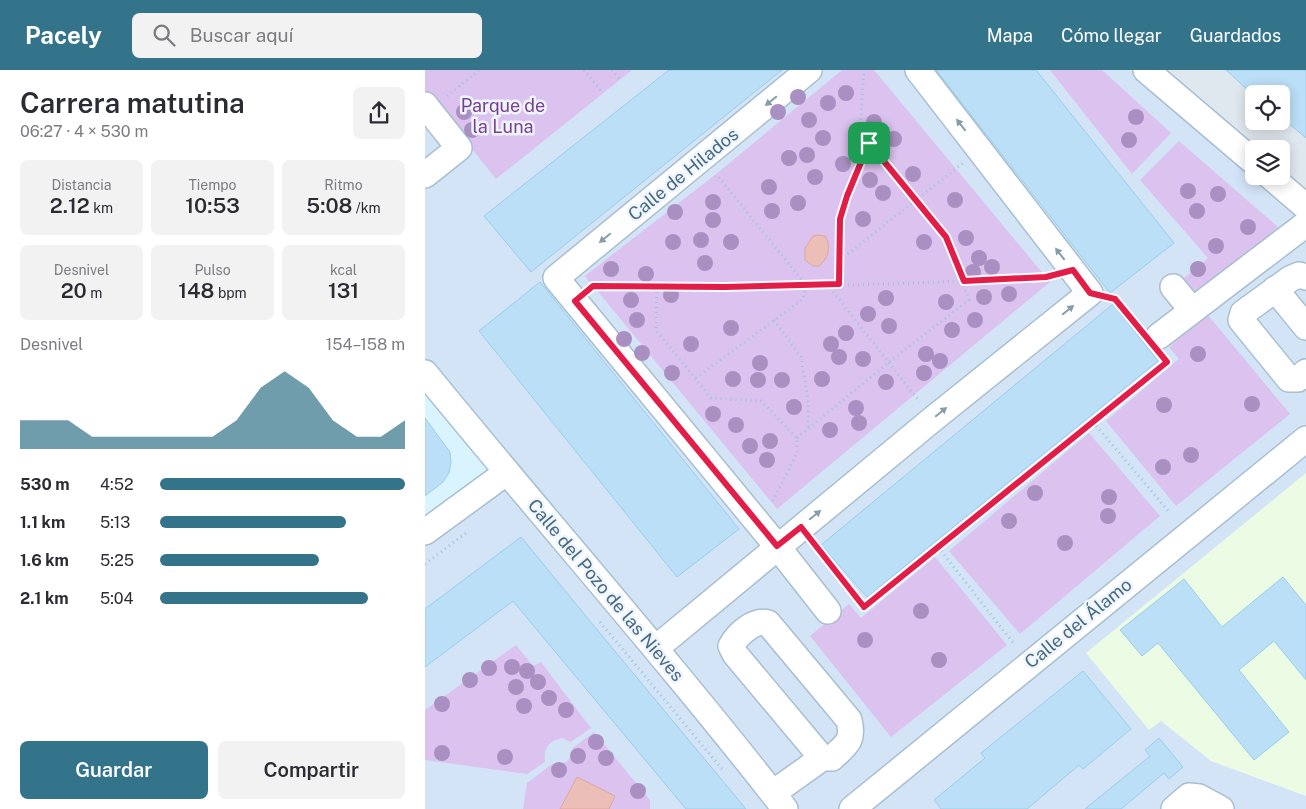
<!DOCTYPE html>
<html lang="es">
<head>
<meta charset="utf-8">
<style>
	body { margin:0; font-family:"Public Sans",sans-serif; background:#f2f2f3; color:#2b2b33; height:100vh; display:flex; flex-direction:column; font-size:19px; white-space:nowrap }
	* { box-sizing:border-box; margin:0 }
	p { font-size:16px; color:#7c7c81 }
	.icon { flex:none; width:28px; height:28px; fill:none; stroke:currentColor; stroke-width:2; stroke-linecap:round; stroke-linejoin:round }
	.map { position:relative; flex:1; overflow:hidden }
	.side { display:flex; flex-direction:column; background:#fff; width:425px }
	.side>* { flex:none }
	.tools { position:absolute; left:820px; top:15px; display:grid; gap:10px }
	.tools a { display:grid; place-items:center; width:45px; height:45px; border-radius:8px; background:#fff; box-shadow:0 2px 12px #0003; font-size:25px }
	.pin { position:absolute; display:grid; place-items:center; width:42px; height:42px; color:#fff; margin:-21px; border-radius:10px; box-shadow:0 2px 8px #0006 }
	.round { display:grid; place-items:center; flex:none; width:52px; height:52px; border-radius:8px; background:#f2f2f3 }
	.head { display:flex; align-items:center; justify-content:space-between; height:85px; padding:0 20px }
	h1 { font-size:28px; font-weight:600; line-height:38px }
	.metrics { display:grid; grid-template-columns:repeat(3,1fr); gap:8px; height:85px; padding:5px 20px }
	.metrics div { display:grid; align-content:center; border-radius:8px; background:#f2f2f3; text-align:center }
	.metrics b { font-size:21px; font-weight:600 }
	.metrics small { font-size:14px; font-weight:400 }
	.metrics p { font-size:14px }
	.chart { height:140px; padding:10px 20px }
	.chart p { display:flex; justify-content:space-between }
	.chart svg { width:100%; height:90px; margin-top:5px; fill:#34748a; opacity:.7 }
	.button { display:flex; gap:10px; margin-top:auto; padding:10px 20px }
	.button a { flex:1; height:58px; border-radius:8px; background:#34748a; color:#fff; font-size:20px; font-weight:600; line-height:58px; text-align:center }
	.button a+a { background:#f2f2f3; color:#2b2b33 }
	ul { padding:0 20px; list-style:none; font-size:16px }
	li { display:grid; grid-template-columns:80px 60px 1fr; align-items:center; height:38px }
	li i { height:12px; border-radius:6px; background:#34748a }
	header { display:flex; align-items:center; gap:30px; box-sizing:border-box; height:70px; padding:0 25px; background:#34748a; color:#fff }
	header strong { font-size:24px }
	nav { display:flex; gap:28px; margin-inline-start:auto; font-size:18px }
	.search { width:350px; height:45px; background:#f2f2f3; display:flex; align-items:center; gap:12px; box-sizing:border-box; padding:0 18px; border-radius:8px; color:#7c7c81; font-size:19px }
	main { display:flex; flex:1; min-height:0 }
	.map>svg:first-child { display:block }
</style>
</head>
<body>
<header>
<strong>Pacely</strong>
<div class="search"><svg class="icon" aria-label="search" viewBox="0 0 24 24"><circle cx="10" cy="10" r="6"/><path d="M15 15l6 6"/></svg>Buscar aquí</div>
<nav><a>Mapa</a><a>Cómo llegar</a><a>Guardados</a></nav>
</header>
<main>
<section class="side">
<div class="head"><div><h1>Carrera matutina</h1><p>06:27 · 4 × 530 m</p></div><a class="round"><svg class="icon" aria-label="share" viewBox="0 0 24 24"><path d="M12 15V3M7 8l5-5 5 5M5 13v7h14v-7"/></svg></a></div>
<div class="metrics">
<div><p>Distancia</p><b>2.12<small> km</small></b></div>
<div><p>Tiempo</p><b>10:53</b></div>
<div><p>Ritmo</p><b>5:08<small> /km</small></b></div>
</div>
<div class="metrics">
<div><p>Desnivel</p><b>20<small> m</small></b></div>
<div><p>Pulso</p><b>148<small> bpm</small></b></div>
<div><p>kcal</p><b>131</b></div>
</div>
<div class="chart"><p><span>Desnivel</span>154–158 m</p>
<svg viewBox="0 0 160 44" preserveAspectRatio="none"><path d="M0 44V30L10 30L20 30L30 38L40 38L50 38L60 38L70 38L80 38L90 30L100 14L110 6L120 14L130 30L140 38L150 38L160 30V44z"/></svg>
</div>
<ul>
<li><b>530 m</b>4:52<i style="width:100%"></i></li>
<li><b>1.1 km</b>5:13<i style="width:76%"></i></li>
<li><b>1.6 km</b>5:25<i style="width:65%"></i></li>
<li><b>2.1 km</b>5:04<i style="width:85%"></i></li>
</ul>
<div class="button"><a>Guardar</a><a>Compartir</a></div>
</section>
<div class="map">
<svg width="881" height="739" viewBox="0 0 881 739">
	<rect width="100%" height="100%" fill="#e6f0ff"/>
	<!-- residential -->
	<path fill="#d4e4f7" d="M0 0H721L829 92V106H845L881 137V739H0Z"/>
	<!-- commercial -->
	<path fill="#daf4ff" d="M0 303 82 402 0 462Z"/>
	<!-- industrial -->
	<path fill="#e0e8ef" fill-rule="evenodd" d="M721 0H881V137L856 106V79H829ZM829 24H856V51H829Z"/>
	<!-- education -->
	<path fill="#ecfbe3" d="M881 403V726L786 691 736 651 724 660 661 583Z"/>
	<!-- green -->
	<path fill="#dcc2ef" d="M0 0H207L71 109 0 20Z
		M417 0H449L625 212 352 439 160 206 291 104Z
		M625 0H677L746 63 707 104Z
		M754 71 853 157 773 227 759 208 783 188 715 110Z
		M782 244 865 344 751 436 681 351 754 289 744 277Z
		M664 363 735 446 595 564 524 481Z
		M510 487 582 575 466 667 385 566 424 534 436 548Z
		M91 575 108 596 116 592 166 658 146 672 137 668C124 671 118 678 120 692L102 704 0 690V640Z
		M169 662 225 730V739H98L102 713 127 694C139 696 147 690 148 678Z"/>
	<!-- water -->
	<path fill="#ebbfb8" stroke="#dea79d" d="M394 165 400 166C407 177 403 189 394 196H388L380 190V178L388 166Z
		M152 707 190 726 184 739H135Z"/>
	<!-- building -->
	<path fill="#bbdff7" stroke="#99cdec" d="M244 0H357L106 202 59 146Z
		M511 0H611L749 173 685 223Z
		M801 0H881V68L856 47V24H827Z
		M115 212 314 459 252 507 54 261Z
		M688 234 733 291 442 527 396 475Z
		M0 348 25 382 26 392 24 403 18 412 0 426Z
		M96 467 169 556 321 739H261L88 531 0 597V539Z
		M858 507 881 535V610L849 571 814 600 864 662 829 690 733 573 717 586 695 560 759 509 797 557Z
		M658 601 706 659 658 699 654 695 602 739H516L509 730 560 688 556 683Z
		M734 668 758 697 744 709 739 703 696 739H660L725 686 720 680Z"/>
	<g fill="none" stroke-linecap="round" stroke-linejoin="round">
		<defs>
			<path id="minor" d="M384 0 131 208 352 476 403 541
				M721 0 829 92
				M0 35 34 78 0 105
				M845 106 881 137
				M881 207 874 205 865 209 818 243 816 250 864 309H873L881 302
				M748 217 767 240
				M850 219 881 257
				M734 266 881 154
				M0 303C119 449 244 590 360 739
				M0 462 82 402
				M231 578 508 349 665 223 493 0
				M348 723 397 688H407C422 674 429 671 424 650L343 553C329 549 313 564 306 576L310 584 397 688
				M427 739 881 369
				M749 739 764 726 774 727 796 739"/>
		</defs>
		<!-- minor casing -->
		<use href="#minor" stroke="#a7bfd0" stroke-width="28"/>
		<!-- path -->
		<path stroke="#9dc4dd" stroke-width="3" stroke-dasharray="1 4" stroke-linecap="butt" d="M159 0 178 23
			M187 0 195 10
			M22 26 54 0
			M415 190 538 93
			M402 214 495 332
			M414 214 415 149 422 126 444 73
			M168 216 300 217 467 214 624 207
			M232 217 231 260 286 328 336 331 372 368V383L347 433
			M687 228 691 229 714 258
			M349 250 376 287 383 330V357
			M271 308 378 229 381 215 292 105
			M668 352 745 443
			M372 368 463 293 544 230 521 167 435 59 439 0
			M390 475 439 537 742 293 738 288
			M513 477 589 574
			M0 494 41 463
			M175 552 297 699"/>
		<!-- minor -->
		<use href="#minor" stroke="#fff" stroke-width="25"/>
	</g>
	<!-- trees -->
	<g fill="#aa90c2">
		<circle cx="421" cy="23" r="8"/>
		<circle cx="373" cy="27" r="8"/>
		<circle cx="403" cy="33" r="8"/>
		<circle cx="39" cy="42" r="8"/>
		<circle cx="353" cy="42" r="8"/>
		<circle cx="711" cy="47" r="8"/>
		<circle cx="384" cy="50" r="8"/>
		<circle cx="449" cy="52" r="8"/>
		<circle cx="47" cy="60" r="8"/>
		<circle cx="398" cy="68" r="8"/>
		<circle cx="469" cy="69" r="8"/>
		<circle cx="704" cy="70" r="8"/>
		<circle cx="382" cy="85" r="8"/>
		<circle cx="364" cy="88" r="8"/>
		<circle cx="418" cy="94" r="8"/>
		<circle cx="488" cy="104" r="8"/>
		<circle cx="390" cy="107" r="8"/>
		<circle cx="445" cy="110" r="8"/>
		<circle cx="344" cy="117" r="8"/>
		<circle cx="763" cy="121" r="8"/>
		<circle cx="458" cy="123" r="8"/>
		<circle cx="793" cy="124" r="8"/>
		<circle cx="530" cy="130" r="8"/>
		<circle cx="288" cy="132" r="8"/>
		<circle cx="373" cy="133" r="8"/>
		<circle cx="347" cy="141" r="8"/>
		<circle cx="772" cy="141" r="8"/>
		<circle cx="250" cy="142" r="8"/>
		<circle cx="438" cy="149" r="8"/>
		<circle cx="288" cy="150" r="8"/>
		<circle cx="823" cy="157" r="8"/>
		<circle cx="541" cy="168" r="8"/>
		<circle cx="276" cy="170" r="8"/>
		<circle cx="248" cy="172" r="8"/>
		<circle cx="306" cy="172" r="8"/>
		<circle cx="499" cy="172" r="8"/>
		<circle cx="791" cy="176" r="8"/>
		<circle cx="554" cy="188" r="8"/>
		<circle cx="280" cy="193" r="8"/>
		<circle cx="567" cy="197" r="8"/>
		<circle cx="186" cy="199" r="8"/>
		<circle cx="773" cy="199" r="8"/>
		<circle cx="548" cy="202" r="8"/>
		<circle cx="221" cy="204" r="8"/>
		<circle cx="584" cy="224" r="8"/>
		<circle cx="246" cy="225" r="8"/>
		<circle cx="559" cy="227" r="8"/>
		<circle cx="461" cy="228" r="8"/>
		<circle cx="206" cy="230" r="8"/>
		<circle cx="521" cy="232" r="8"/>
		<circle cx="443" cy="244" r="8"/>
		<circle cx="212" cy="250" r="8"/>
		<circle cx="550" cy="250" r="8"/>
		<circle cx="464" cy="256" r="8"/>
		<circle cx="306" cy="258" r="8"/>
		<circle cx="527" cy="260" r="8"/>
		<circle cx="421" cy="263" r="8"/>
		<circle cx="199" cy="269" r="8"/>
		<circle cx="266" cy="274" r="8"/>
		<circle cx="406" cy="274" r="8"/>
		<circle cx="217" cy="283" r="8"/>
		<circle cx="501" cy="284" r="8"/>
		<circle cx="773" cy="284" r="8"/>
		<circle cx="414" cy="287" r="8"/>
		<circle cx="438" cy="289" r="8"/>
		<circle cx="515" cy="291" r="8"/>
		<circle cx="335" cy="293" r="8"/>
		<circle cx="247" cy="303" r="8"/>
		<circle cx="499" cy="303" r="8"/>
		<circle cx="308" cy="309" r="8"/>
		<circle cx="397" cy="309" r="8"/>
		<circle cx="333" cy="310" r="8"/>
		<circle cx="357" cy="310" r="8"/>
		<circle cx="461" cy="312" r="8"/>
		<circle cx="827" cy="334" r="8"/>
		<circle cx="739" cy="335" r="8"/>
		<circle cx="369" cy="337" r="8"/>
		<circle cx="431" cy="338" r="8"/>
		<circle cx="288" cy="344" r="8"/>
		<circle cx="434" cy="353" r="8"/>
		<circle cx="311" cy="355" r="8"/>
		<circle cx="405" cy="360" r="8"/>
		<circle cx="345" cy="371" r="8"/>
		<circle cx="325" cy="376" r="8"/>
		<circle cx="766" cy="385" r="8"/>
		<circle cx="342" cy="390" r="8"/>
		<circle cx="738" cy="397" r="8"/>
		<circle cx="610" cy="423" r="8"/>
		<circle cx="684" cy="427" r="8"/>
		<circle cx="683" cy="446" r="8"/>
		<circle cx="584" cy="451" r="8"/>
		<circle cx="640" cy="473" r="8"/>
		<circle cx="496" cy="541" r="8"/>
		<circle cx="440" cy="570" r="8"/>
		<circle cx="514" cy="590" r="8"/>
		<circle cx="87" cy="597" r="8"/>
		<circle cx="64" cy="598" r="8"/>
		<circle cx="102" cy="601" r="8"/>
		<circle cx="45" cy="610" r="8"/>
		<circle cx="113" cy="612" r="8"/>
		<circle cx="91" cy="617" r="8"/>
		<circle cx="124" cy="628" r="8"/>
		<circle cx="17" cy="634" r="8"/>
		<circle cx="99" cy="636" r="8"/>
		<circle cx="141" cy="640" r="8"/>
		<circle cx="171" cy="672" r="8"/>
		<circle cx="17" cy="683" r="8"/>
		<circle cx="153" cy="686" r="8"/>
		<circle cx="80" cy="687" r="8"/>
		<circle cx="181" cy="688" r="8"/>
		<circle cx="134" cy="700" r="8"/>
		<circle cx="213" cy="721" r="8"/>
	</g>
	<!-- one-way arrows -->
	<defs><path id="oneway-solid" d="M-6-.8H1V-3.2L6.5 0L1 3.2V.8H-6Z" transform="scale(1.25)"/></defs>
	<g fill="#879eaa">
		<use href="#oneway-solid" transform="translate(346 31) rotate(141)"/>
		<use href="#oneway-solid" transform="translate(536 55) rotate(-128)"/>
		<use href="#oneway-solid" transform="translate(180 168) rotate(141)"/>
		<use href="#oneway-solid" transform="translate(635 184) rotate(-128)"/>
		<use href="#oneway-solid" transform="translate(643 240) rotate(-39)"/>
		<use href="#oneway-solid" transform="translate(516 342) rotate(-39)"/>
		<use href="#oneway-solid" transform="translate(390 445) rotate(-39)"/>
	</g>
	<g fill="none" stroke-linecap="round" stroke-linejoin="round">
		<defs>
			<path id="route" d="M444 73 521 167 539 211 621 207 648 200 665 223 690 229 742 292 439 537 376 457 352 476 150 231 168 216 300 217 414 214 415 149 422 126Z"/>
		</defs>
		<!-- route casing -->
		<use href="#route" stroke="#fff" stroke-width="10"/>
		<!-- route -->
		<use href="#route" stroke="#e11d48" stroke-width="6"/>
	</g>
	<g text-anchor="middle" dominant-baseline="central" stroke-width="5" stroke-linejoin="round" paint-order="stroke">
		<!-- park labels -->
		<g font-size="18" fill="#794290" stroke="#eff5ff">
			<text x="78" y="35">Parque de<tspan x="78" dy="21">la Luna</tspan></text>
		</g>
		<!-- street labels -->
		<g font-size="18" fill="#47697c" stroke="#eff5ff">
			<text transform="translate(258 104) rotate(-39)">Calle de Hilados</text>
			<text transform="translate(181 520) rotate(50)">Calle del Pozo de las Nieves</text>
			<text transform="translate(653 553) rotate(-39)">Calle del Álamo</text>
		</g>
	</g>
</svg>
<div class="tools">
<a><svg class="icon" aria-label="locate" viewBox="0 0 24 24"><circle cx="12" cy="12" r="6"/><path d="M12 2v4M12 18v4M2 12h4M18 12h4"/></svg></a>
<a><svg class="icon" aria-label="layers" viewBox="0 0 24 24"><path d="M12 4l9 5-9 5-9-5zM3 14l9 5 9-5"/></svg></a>
</div>
<div class="pin" style="left:444px;top:73px;background:#1e9e55"><svg class="icon" aria-label="arrive" viewBox="0 0 24 24"><path d="M6 21V4h12l-3 4 3 4H6"/></svg></div>
</div>
</main>
</body>
</html>
